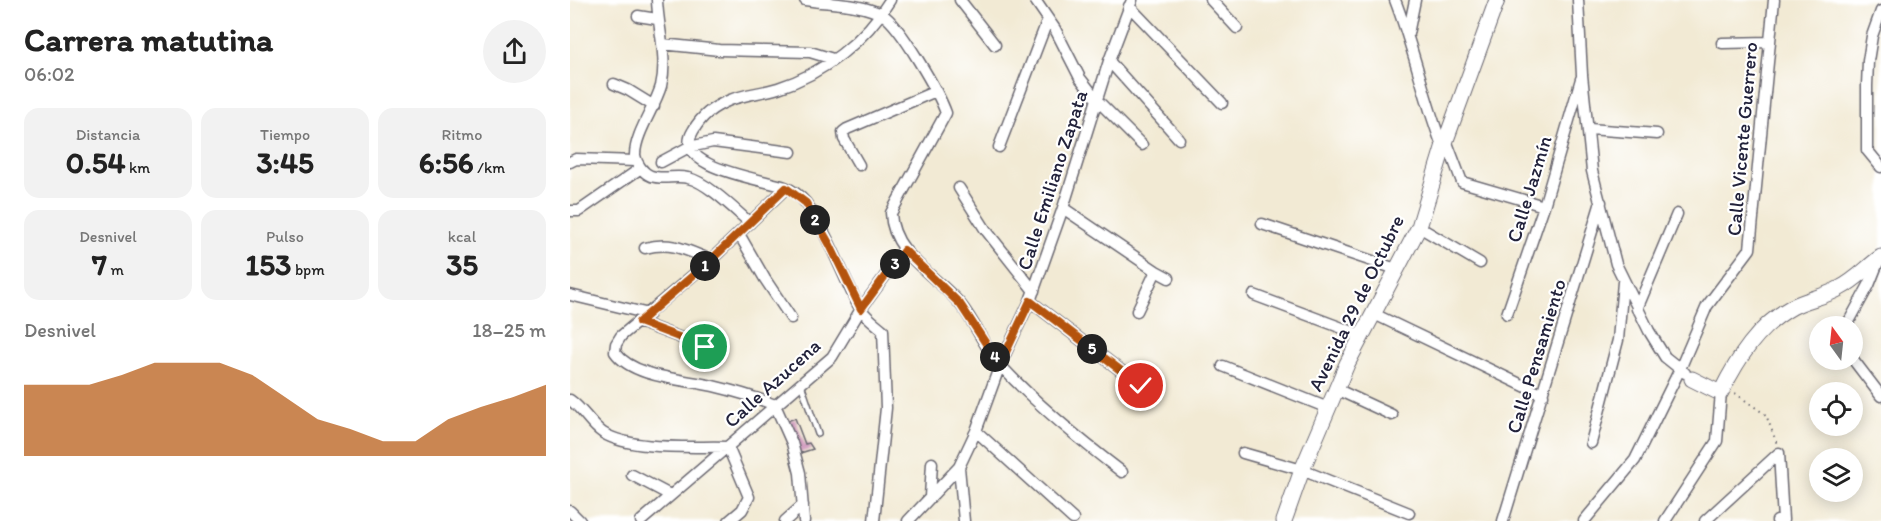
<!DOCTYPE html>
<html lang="es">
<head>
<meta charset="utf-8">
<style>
	body { margin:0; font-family:Itim,sans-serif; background:#f2f2f2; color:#222; height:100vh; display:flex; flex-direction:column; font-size:22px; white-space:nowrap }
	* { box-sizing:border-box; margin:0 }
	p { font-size:20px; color:#767676 }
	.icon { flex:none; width:33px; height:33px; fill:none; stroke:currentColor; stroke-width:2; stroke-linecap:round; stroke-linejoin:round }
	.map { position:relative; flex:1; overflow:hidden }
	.sheet { display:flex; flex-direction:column; background:#fff; width:570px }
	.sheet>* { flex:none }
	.needle { width:39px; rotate:345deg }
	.buttons { position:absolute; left:1239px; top:316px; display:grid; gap:12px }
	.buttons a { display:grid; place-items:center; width:54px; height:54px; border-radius:50%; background:#fff; box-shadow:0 3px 15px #0003; font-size:30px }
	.pin { position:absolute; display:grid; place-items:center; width:51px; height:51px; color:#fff; margin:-26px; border:3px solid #fff; border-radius:50%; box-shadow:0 2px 6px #0007 }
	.km { position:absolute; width:30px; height:30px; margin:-15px; border-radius:50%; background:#222; color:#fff; font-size:16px; line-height:30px; text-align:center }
	.round { display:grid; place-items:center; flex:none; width:63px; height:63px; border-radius:32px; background:#f2f2f2 }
	.overview { display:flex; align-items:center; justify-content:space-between; height:102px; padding:0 24px }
	h1 { font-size:33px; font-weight:800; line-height:45px }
	.stats { display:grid; grid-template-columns:repeat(3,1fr); gap:9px; height:102px; padding:6px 24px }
	.stats div { display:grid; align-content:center; border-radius:15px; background:#f2f2f2; text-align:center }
	.stats b { font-size:30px; font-weight:800 }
	.stats small { font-size:16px; font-weight:400 }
	.stats p { font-size:16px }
	.chart { height:168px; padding:12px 24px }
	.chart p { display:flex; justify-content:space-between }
	.chart svg { width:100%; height:108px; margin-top:6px; fill:#b45309; opacity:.7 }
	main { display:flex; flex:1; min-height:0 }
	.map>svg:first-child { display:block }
</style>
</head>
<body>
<main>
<section class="sheet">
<div class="overview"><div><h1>Carrera matutina</h1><p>06:02</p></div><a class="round"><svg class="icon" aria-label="share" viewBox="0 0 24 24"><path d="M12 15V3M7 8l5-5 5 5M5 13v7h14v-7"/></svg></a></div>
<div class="stats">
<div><p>Distancia</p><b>0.54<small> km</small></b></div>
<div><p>Tiempo</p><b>3:45</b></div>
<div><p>Ritmo</p><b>6:56<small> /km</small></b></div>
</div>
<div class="stats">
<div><p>Desnivel</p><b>7<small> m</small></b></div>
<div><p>Pulso</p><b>153<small> bpm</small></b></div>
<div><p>kcal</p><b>35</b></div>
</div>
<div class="chart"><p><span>Desnivel</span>18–25 m</p>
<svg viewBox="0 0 160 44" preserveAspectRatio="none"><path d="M0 44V15L10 15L20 15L30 11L40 6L50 6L60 6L70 11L80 20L90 29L100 33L110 38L120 38L130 29L140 24L150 20L160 15V44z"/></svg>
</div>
</section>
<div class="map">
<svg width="1311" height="521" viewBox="0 0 1311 521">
	<rect width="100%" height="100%" fill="#fff"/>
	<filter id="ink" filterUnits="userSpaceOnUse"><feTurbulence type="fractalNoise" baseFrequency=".0167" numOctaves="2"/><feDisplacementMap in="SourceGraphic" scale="12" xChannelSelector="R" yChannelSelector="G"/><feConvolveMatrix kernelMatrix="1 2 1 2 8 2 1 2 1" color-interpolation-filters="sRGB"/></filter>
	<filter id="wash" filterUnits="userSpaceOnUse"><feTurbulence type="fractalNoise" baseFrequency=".008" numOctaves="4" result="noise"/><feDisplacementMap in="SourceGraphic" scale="24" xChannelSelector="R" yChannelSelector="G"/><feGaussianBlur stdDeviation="1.35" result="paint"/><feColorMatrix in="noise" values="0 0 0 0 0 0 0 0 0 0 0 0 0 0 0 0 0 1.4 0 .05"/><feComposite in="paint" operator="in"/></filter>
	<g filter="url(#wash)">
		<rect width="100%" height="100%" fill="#f2ead4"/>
		<g id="blocks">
			<!-- building -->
			<path fill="#d09abe" d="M225 418 235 444 239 443 243 449 224 455 212 423Z"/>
		</g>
	</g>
	<g filter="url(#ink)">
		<use href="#blocks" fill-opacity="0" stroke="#6b6871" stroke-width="1.5"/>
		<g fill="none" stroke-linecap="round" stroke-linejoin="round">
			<defs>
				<path id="lane" d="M231 384 248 434"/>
				<path id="street" d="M87 0C88 29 98 57 91 86 85 107 65 134 65 155 66 163 73 173 81 176 93 180 106 175 118 178 137 182 165 210 180 223
					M235 0C260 4 291 3 313 15 330 25 369 93 376 113L321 213C322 255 368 276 391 305 406 324 415 349 431 366 467 405 510 440 552 472
					M390 0 425 45
					M465 0 485 29 510 78 528 101 572 145
					M641 0 667 28
					M825 0C844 49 854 99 873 148
					M1008 0 1012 75 1022 171 1046 264 1079 331 1095 357 1115 373
					M559 6 652 103
					M1311 11 1302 36 1298 61 1297 86V150L1311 167
					M68 16 87 19
					M838 34 845 0
					M1152 43 1200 42
					M92 44 149 50 240 52 263 59
					M539 61 609 139
					M44 84 58 90 84 106
					M1019 129 1087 134
					M876 140 892 182 974 206
					M429 147 478 19
					M0 162 6 159 66 161
					M91 162 119 147 143 142 221 152
					M289 165 274 139 273 132 277 129 366 91
					M216 188 141 260 51 336 46 344 45 352C63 378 114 379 143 386 164 391 185 397 205 405L222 443 230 473 234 521
					M389 188 415 229 464 291
					M493 208 586 271 599 278
					M0 211H9L71 168
					M692 224 826 269
					M849 227 910 263
					M169 234 195 279 221 318
					M75 248C102 241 116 250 141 260
					M0 295 79 314
					M684 295 791 335
					M460 301 571 386
					M1067 309 1107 214
					M567 311 586 271
					M802 313 973 395
					M937 314 974 206 1011 79
					M69 322 135 347
					M1276 327 1299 285 1309 260
					M1282 358 1311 396
					M653 366 758 408
					M766 389 822 415
					M0 400C13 409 20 424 33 433 62 451 123 446 158 447L179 497 172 510 159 521
					M406 431 503 519
					M1021 443 1048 340 1053 282
					M673 453 732 470 839 513
					M389 467 394 521
					M62 475 100 495
					M360 497 362 463
					M0 511 10 521
					M71 521 262 357 291 309 334 250
					M215 521 233 505
					M304 521 316 408 313 330C306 324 296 317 290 308 285 301 282 292 278 284 266 258 253 226 236 203 231 197 222 190 215 187 194 179 100 168 123 131 132 115 143 107 160 100 175 94 192 93 208 88 253 74 296 40 320 0
					M338 521 389 467 406 431 430 365 460 301 493 208 539 61 562 0
					M933 521 1031 202
					M1014 521 1065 460 1110 369 1137 306 1180 249 1204 0
					M1095 521 1147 441 1151 392
					M1135 521 1209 453
					M1207 521 1213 520 1209 453"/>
				<path id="secondary" d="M1122 379 1146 391 1151 392C1168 358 1188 326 1222 307 1237 299 1255 297 1270 288 1286 280 1297 267 1311 257
					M714 521 732 470 777 364 849 227 873 148 927 0"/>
			</defs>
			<!-- lane casing -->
			<use href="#lane" stroke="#6b6871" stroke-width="8"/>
			<!-- street casing -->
			<use href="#street" stroke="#6b6871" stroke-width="13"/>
			<!-- secondary casing -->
			<use href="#secondary" stroke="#6b6871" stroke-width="17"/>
			<!-- path -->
			<path stroke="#6b6871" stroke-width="2" stroke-dasharray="1.5 4.5" stroke-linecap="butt" d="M1165 393 1196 415 1207 444"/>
			<!-- lane -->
			<use href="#lane" stroke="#fff" stroke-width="5"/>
			<!-- street -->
			<use href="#street" stroke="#fff" stroke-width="10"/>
			<!-- secondary -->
			<use href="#secondary" stroke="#fff" stroke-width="15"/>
		</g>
	</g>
	<g fill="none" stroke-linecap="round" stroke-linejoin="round" filter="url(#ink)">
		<defs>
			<path id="route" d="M135 347 69 322 141 260 216 188 236 203 260 245 291 309 334 250 390 304 430 365 460 301 571 386"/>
		</defs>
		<!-- route casing -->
		<use href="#route" stroke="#fff" stroke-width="12"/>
		<!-- route -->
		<use href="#route" stroke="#b45309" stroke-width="8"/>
	</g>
	<g text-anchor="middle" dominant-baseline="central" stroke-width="4.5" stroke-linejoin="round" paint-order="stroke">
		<!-- street labels -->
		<g font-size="20" fill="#22223b" stroke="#fff">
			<text transform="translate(1172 139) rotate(-85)">Calle Vicente Guerrero</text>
			<text transform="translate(482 180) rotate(-72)">Calle Emiliano Zapata</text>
			<text transform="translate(959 189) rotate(-73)">Calle Jazmín</text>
			<text transform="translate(786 303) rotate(-64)">Avenida 29 de Octubre</text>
			<text transform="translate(966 356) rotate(-73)">Calle Pensamiento</text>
			<text transform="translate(202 383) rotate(-42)">Calle Azucena</text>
		</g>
	</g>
</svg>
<div class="buttons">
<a><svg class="needle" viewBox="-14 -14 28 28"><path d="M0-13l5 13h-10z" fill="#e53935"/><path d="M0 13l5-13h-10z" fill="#767676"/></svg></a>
<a><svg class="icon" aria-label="locate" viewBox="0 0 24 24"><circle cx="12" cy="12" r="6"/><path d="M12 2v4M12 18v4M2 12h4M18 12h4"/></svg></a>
<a><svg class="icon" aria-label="layers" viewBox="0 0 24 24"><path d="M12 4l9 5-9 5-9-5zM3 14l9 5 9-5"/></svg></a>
</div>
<div class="pin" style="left:135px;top:347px;background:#1e9e55"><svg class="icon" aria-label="arrive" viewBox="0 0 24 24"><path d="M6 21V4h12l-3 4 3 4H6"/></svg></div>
<div class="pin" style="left:571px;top:386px;background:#d93025"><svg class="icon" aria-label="check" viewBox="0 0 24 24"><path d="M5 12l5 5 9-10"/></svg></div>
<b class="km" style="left:135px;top:266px">1</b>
<b class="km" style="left:245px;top:220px">2</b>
<b class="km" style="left:325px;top:264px">3</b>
<b class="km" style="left:425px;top:357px">4</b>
<b class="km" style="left:522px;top:349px">5</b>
</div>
</main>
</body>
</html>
